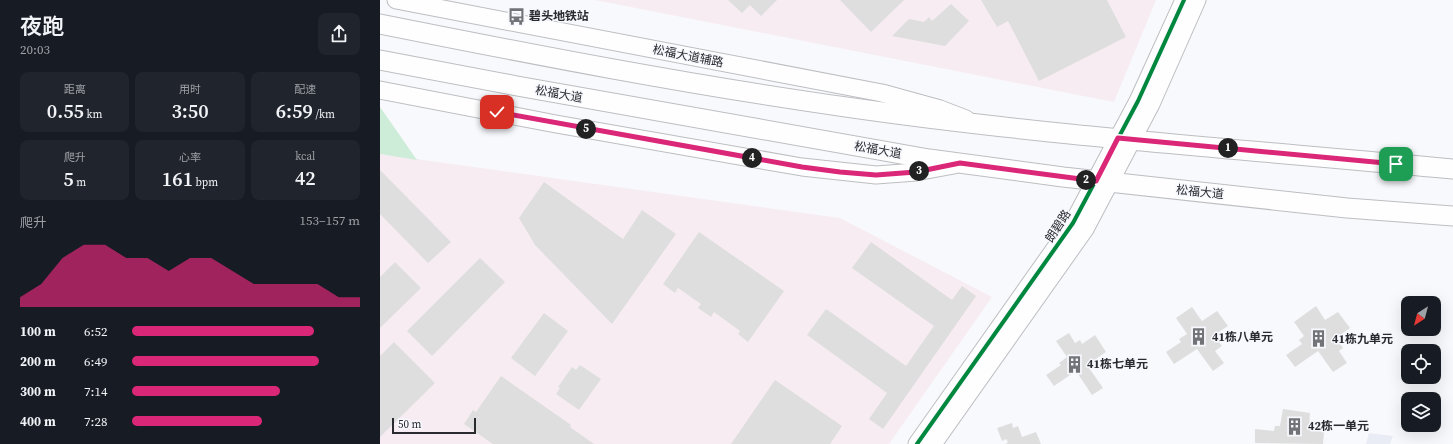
<!DOCTYPE html>
<html lang="zh">
<head>
<meta charset="utf-8">
<style>
	body { margin:0; font-family:"Source Serif 4","Noto Sans SC",serif; background:#20242c; color:#f1f3f6; height:100vh; display:flex; flex-direction:column; font-size:15px; white-space:nowrap }
	* { box-sizing:border-box; margin:0 }
	p { font-size:13px; color:#9ea1a6 }
	.icon { flex:none; width:22px; height:22px; fill:none; stroke:currentColor; stroke-width:2; stroke-linecap:round; stroke-linejoin:round }
	.map { position:relative; flex:1; overflow:hidden }
	.panel { display:flex; flex-direction:column; background:#171b24; width:380px }
	.panel>* { flex:none }
	.needle { width:26px; rotate:216deg }
	.controls { position:absolute; left:1021px; top:296px; display:grid; gap:8px }
	.controls a { display:grid; place-items:center; width:40px; height:40px; border-radius:8px; background:#171b24; box-shadow:0 4px 16px #0002; font-size:20px }
	.scale { position:absolute; left:12px; bottom:10px; width:84px; box-sizing:border-box; padding-left:4px; border:2px solid #2a2b2f; border-top:0; font-size:11px; line-height:14px; white-space:nowrap; color:#2a2b2f; -webkit-text-stroke:3px #f7f8fe; paint-order:stroke }
	.pin { position:absolute; display:grid; place-items:center; width:34px; height:34px; color:#fff; margin:-17px; border-radius:8px; box-shadow:0 2px 6px #0006 }
	.km { position:absolute; width:20px; height:20px; margin:-10px; border-radius:50%; background:#222; color:#fff; font-size:11px; line-height:20px; text-align:center }
	.round { display:grid; place-items:center; flex:none; width:42px; height:42px; border-radius:8px; background:#20242c }
	.head { display:flex; align-items:center; justify-content:space-between; height:68px; padding:0 20px }
	h1 { font-size:22px; font-weight:600; line-height:30px }
	.figures { display:grid; grid-template-columns:repeat(3,1fr); gap:6px; height:68px; padding:4px 20px }
	.figures div { display:grid; align-content:center; border-radius:8px; background:#20242c; text-align:center }
	.figures b { font-size:20px; font-weight:600 }
	.figures small { font-size:11px; font-weight:400 }
	.figures p { font-size:11px }
	.chart { height:112px; padding:8px 20px }
	.chart p { display:flex; justify-content:space-between }
	.chart svg { width:100%; height:72px; margin-top:4px; fill:#db2777; opacity:.7 }
	ul { padding:0 20px; list-style:none; font-size:13px }
	li { display:grid; grid-template-columns:64px 48px 1fr; align-items:center; height:30px }
	li i { height:10px; border-radius:5px; background:#db2777 }
	main { display:flex; flex:1; min-height:0 }
	.map>svg:first-child { display:block }
</style>
</head>
<body>
<main>
<section class="panel">
<div class="head"><div><h1>夜跑</h1><p>20:03</p></div><a class="round"><svg class="icon" aria-label="share" viewBox="0 0 24 24"><path d="M12 15V3M7 8l5-5 5 5M5 13v7h14v-7"/></svg></a></div>
<div class="figures">
<div><p>距离</p><b>0.55<small> km</small></b></div>
<div><p>用时</p><b>3:50</b></div>
<div><p>配速</p><b>6:59<small> /km</small></b></div>
</div>
<div class="figures">
<div><p>爬升</p><b>5<small> m</small></b></div>
<div><p>心率</p><b>161<small> bpm</small></b></div>
<div><p>kcal</p><b>42</b></div>
</div>
<div class="chart"><p><span>爬升</span>153–157 m</p>
<svg viewBox="0 0 160 44" preserveAspectRatio="none"><path d="M0 44V38L10 30L20 14L30 6L40 6L50 14L60 14L70 22L80 14L90 14L100 22L110 30L120 30L130 30L140 30L150 38L160 38V44z"/></svg>
</div>
<ul>
<li><b>100 m</b>6:52<i style="width:80%"></i></li>
<li><b>200 m</b>6:49<i style="width:82%"></i></li>
<li><b>300 m</b>7:14<i style="width:65%"></i></li>
<li><b>400 m</b>7:28<i style="width:57%"></i></li>
</ul>
</section>
<div class="map">
<svg width="1073" height="444" viewBox="0 0 1073 444">
	<rect width="100%" height="100%" fill="#f8f9fd"/>
	<!-- built -->
	<path fill="#e9ebf5" d="M989 433 1013 436 1010 444H986Z"/>
	<!-- industrial -->
	<path fill="#f7ecf1" d="M215 0H776L734 102Z
		M0 154 460 218 612 297 509 444H0Z"/>
	<!-- green -->
	<path fill="#ceedd9" d="M0 107 37 160 0 154Z"/>
	<!-- building -->
	<path fill="#dedede" d="M348 0H397L381 16 370 5 362 13Z
		M460 0H524L491 32Z
		M601 0H727L746 37 659 81 628 21 617 27Z
		M571 4 589 21 565 46 512 36 529 19 544 22 549 17 552 21Z
		M0 170 71 242 48 263 0 214Z
		M164 182 243 239 262 210 296 234 232 324 155 245 139 218Z
		M319 232 404 291 368 342 358 334 360 331 334 312 331 317 318 308 321 304 298 288 295 293 283 284Z
		M491 242 572 300 582 286 596 296 503 429 489 419 507 393 427 335 446 309 526 366 554 326 472 268Z
		M100 258 125 282 52 356 27 331Z
		M15 262 41 288 0 328V277Z
		M936 306 945 320 958 312 970 328 956 338 963 348 959 351 967 363 953 372 938 351 915 367 906 355 922 344 919 340 924 336 914 322Z
		M812 307 822 321 837 311 848 326 834 335 842 346 835 351 844 363 833 371 817 349 794 364 786 352 801 342 799 339 807 334 796 318Z
		M164 313 188 331 155 376 131 358Z
		M689 333 695 343 700 340 702 344 715 335 726 352 707 365 723 388 712 395 696 371 674 386 666 375 681 365 679 363 687 357 676 341Z
		M14 342 55 383 0 437V356Z
		M200 365 221 379 199 410 176 394 180 388 178 387 192 367 196 370Z
		M121 376 191 425 190 427 214 444H113L84 424 93 410 96 412Z
		M395 380 462 426 450 444H351Z
		M903 409 930 413 929 429 944 432 943 444 875 443V429L894 431 895 426H900Z
		M632 423 633 428 638 426 642 437 656 432 661 444H626L628 442 626 439 622 441 617 428Z"/>
	<g fill="none" stroke-linecap="round" stroke-linejoin="round">
		<defs>
			<path id="secondary" d="M16 0 502 93 560 109 586 119
				M0 90 176 124 422 167 496 175 536 172 574 165
				M537 444 693 223 758 101 804 0
				M553 444 705 229 771 104 817 0"/>
			<path id="primary" d="M0 24C155 55 310 85 466 107 667 136 871 150 1073 169
				M0 60 137 86 549 159 683 177 967 208 1073 216"/>
		</defs>
		<!-- secondary casing -->
		<use href="#secondary" stroke="#bdbec1" stroke-width="19"/>
		<!-- primary casing -->
		<use href="#primary" stroke="#bdbec1" stroke-width="21"/>
		<!-- secondary -->
		<use href="#secondary" stroke="#fefeff" stroke-width="17"/>
		<!-- primary -->
		<use href="#primary" stroke="#fefeff" stroke-width="19"/>
		<defs>
			<path id="cycleway" d="M537 444 693 223 758 101 804 0"/>
		</defs>
		<!-- cycleway casing -->
		<use href="#cycleway" stroke="#f7f8fe" stroke-width="6"/>
		<!-- cycleway -->
		<use href="#cycleway" stroke="#00873e" stroke-width="4"/>
	</g>
	<g fill="none" stroke-linecap="round" stroke-linejoin="round">
		<defs>
			<path id="route" d="M117 112 422 167 460 172 496 175 536 172 580 163 716 181 738 138 1016 164"/>
		</defs>
		<!-- route casing -->
		<use href="#route" stroke="#fff" stroke-width="8"/>
		<!-- route -->
		<use href="#route" stroke="#db2777" stroke-width="5"/>
	</g>
	<!-- icons -->
	<defs>
		<symbol id="bus-bare" viewBox="-9 -9 18 18"><path d="M-5-6H5V4H4V6H2V4H-2V6H-4V4H-5ZM-3.5-4V0h7V-4ZM-3.5 1.2v1.5H-2V1.2ZM2 1.2v1.5H3.5V1.2Z" fill="#727377" stroke="#f7f8fe" stroke-width="2.5" paint-order="stroke"/></symbol>
		<symbol id="building-bare" viewBox="-9 -9 18 18"><path d="M-4-6H4V6H1V3H-1V6H-4ZM-2.5-4.3h1.7v1.8h-1.7ZM.8-4.3h1.7v1.8H.8ZM-2.5-1h1.7V.8h-1.7ZM.8-1h1.7V.8H.8Z" fill="#727377" stroke="#f7f8fe" stroke-width="2.5" paint-order="stroke"/></symbol>
	</defs>
	<g fill-rule="evenodd">
		<use href="#bus-bare" x="124" y="4" width="25" height="25"/>
		<use href="#building-bare" x="806" y="324" width="25" height="25"/>
		<use href="#building-bare" x="926" y="326" width="25" height="25"/>
		<use href="#building-bare" x="682" y="352" width="25" height="25"/>
		<use href="#building-bare" x="902" y="414" width="25" height="25"/>
	</g>
	<g text-anchor="middle" dominant-baseline="central" stroke-width="3" stroke-linejoin="round" paint-order="stroke">
		<!-- poi labels -->
		<g font-size="12" font-weight="bold" fill="#2a2b2f" stroke="#f7f8fe" text-anchor="start">
			<text x="149" y="16">碧头地铁站</text>
			<text x="832" y="337">41栋八单元</text>
			<text x="952" y="339">41栋九单元</text>
			<text x="707" y="364">41栋七单元</text>
			<text x="928" y="426">42栋一单元</text>
		</g>
		<!-- street labels -->
		<g font-size="12" fill="#2a2b2f" stroke="#f7f8fe">
			<text transform="translate(308 56) rotate(11)">松福大道辅路</text>
			<text transform="translate(179 94) rotate(10)">松福大道</text>
			<text transform="translate(498 150) rotate(10)">松福大道</text>
			<text transform="translate(820 192) rotate(6)">松福大道</text>
			<text transform="translate(678 226) rotate(-57)">朗碧路</text>
		</g>
	</g>
</svg>
<div class="controls">
<a><svg class="needle" viewBox="-14 -14 28 28"><path d="M0-13l5 13h-10z" fill="#e53935"/><path d="M0 13l5-13h-10z" fill="#9ea1a6"/></svg></a>
<a><svg class="icon" aria-label="locate" viewBox="0 0 24 24"><circle cx="12" cy="12" r="6"/><path d="M12 2v4M12 18v4M2 12h4M18 12h4"/></svg></a>
<a><svg class="icon" aria-label="layers" viewBox="0 0 24 24"><path d="M12 4l9 5-9 5-9-5zM3 14l9 5 9-5"/></svg></a>
</div>
<div class="scale">50 m</div>
<div class="pin" style="left:1016px;top:164px;background:#1e9e55"><svg class="icon" aria-label="arrive" viewBox="0 0 24 24"><path d="M6 21V4h12l-3 4 3 4H6"/></svg></div>
<div class="pin" style="left:117px;top:112px;background:#d93025"><svg class="icon" aria-label="check" viewBox="0 0 24 24"><path d="M5 12l5 5 9-10"/></svg></div>
<b class="km" style="left:848px;top:148px">1</b>
<b class="km" style="left:706px;top:180px">2</b>
<b class="km" style="left:539px;top:171px">3</b>
<b class="km" style="left:372px;top:158px">4</b>
<b class="km" style="left:206px;top:129px">5</b>
</div>
</main>
</body>
</html>
